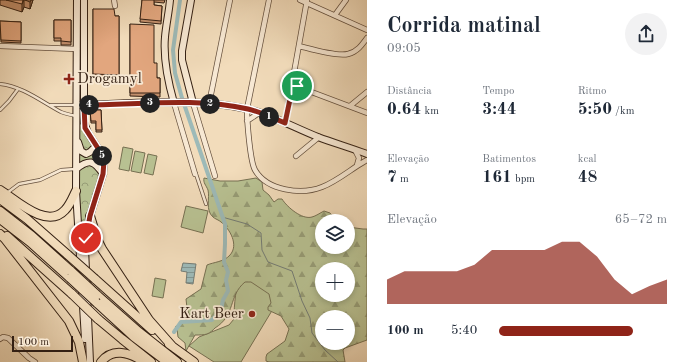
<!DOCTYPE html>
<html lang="pt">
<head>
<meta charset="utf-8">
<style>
	body { margin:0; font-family:"Old Standard TT",serif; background:#f2f2f3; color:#1f2937; height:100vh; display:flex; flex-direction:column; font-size:15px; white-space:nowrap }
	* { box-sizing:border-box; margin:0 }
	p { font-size:13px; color:#747a83 }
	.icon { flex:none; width:22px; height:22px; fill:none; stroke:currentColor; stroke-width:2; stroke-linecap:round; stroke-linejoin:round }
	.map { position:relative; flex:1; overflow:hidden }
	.drawer { display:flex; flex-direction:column; background:#fff; width:320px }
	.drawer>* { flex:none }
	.controls { position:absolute; left:315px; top:214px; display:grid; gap:8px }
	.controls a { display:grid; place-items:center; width:40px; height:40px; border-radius:50%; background:#fff; box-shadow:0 2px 6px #0003; font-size:20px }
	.scale { position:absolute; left:12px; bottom:10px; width:61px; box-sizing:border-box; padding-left:4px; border:2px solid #342013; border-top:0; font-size:11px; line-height:14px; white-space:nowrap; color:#342013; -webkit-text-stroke:3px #f7e8d3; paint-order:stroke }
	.pin { position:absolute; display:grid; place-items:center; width:34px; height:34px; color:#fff; margin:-17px; border:2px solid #fff; border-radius:50%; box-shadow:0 1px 4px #0007 }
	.km { position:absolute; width:20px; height:20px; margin:-10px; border-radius:50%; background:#222; color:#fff; font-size:11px; line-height:20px; text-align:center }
	.round { display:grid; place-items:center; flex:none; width:42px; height:42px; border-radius:21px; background:#f2f2f3 }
	.headline { display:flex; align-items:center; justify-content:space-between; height:68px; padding:0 20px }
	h1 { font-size:22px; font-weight:800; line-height:30px }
	.figures { display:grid; grid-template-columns:repeat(3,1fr); gap:6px; height:68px; padding:4px 20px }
	.figures div { display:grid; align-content:center }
	.figures b { font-size:17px; font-weight:800 }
	.figures small { font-size:11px; font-weight:400 }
	.figures p { font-size:11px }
	.chart { height:112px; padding:8px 20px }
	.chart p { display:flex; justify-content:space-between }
	.chart svg { width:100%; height:72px; margin-top:4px; fill:#8f2418; opacity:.7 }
	ul { padding:0 20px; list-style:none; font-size:13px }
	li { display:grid; grid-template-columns:64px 48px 1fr; align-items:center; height:30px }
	li i { height:10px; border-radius:5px; background:#8f2418 }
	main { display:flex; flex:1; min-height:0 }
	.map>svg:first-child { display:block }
</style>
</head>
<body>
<main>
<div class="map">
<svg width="367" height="362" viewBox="0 0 367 362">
	<defs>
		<pattern id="forest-firs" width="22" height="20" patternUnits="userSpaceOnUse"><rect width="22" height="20" fill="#b8c192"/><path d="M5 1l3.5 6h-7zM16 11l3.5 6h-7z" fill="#969c76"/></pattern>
		<pattern id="park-crowns" width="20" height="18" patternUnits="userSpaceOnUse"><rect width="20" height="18" fill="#b8c192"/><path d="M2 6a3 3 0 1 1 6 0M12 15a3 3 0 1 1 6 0" fill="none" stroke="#969c76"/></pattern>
		<pattern id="water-rules" width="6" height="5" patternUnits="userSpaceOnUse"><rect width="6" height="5" fill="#9dbab8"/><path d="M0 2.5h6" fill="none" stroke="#819794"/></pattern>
	</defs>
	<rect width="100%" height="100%" fill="#f2dcbb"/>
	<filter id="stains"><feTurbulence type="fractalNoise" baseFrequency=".005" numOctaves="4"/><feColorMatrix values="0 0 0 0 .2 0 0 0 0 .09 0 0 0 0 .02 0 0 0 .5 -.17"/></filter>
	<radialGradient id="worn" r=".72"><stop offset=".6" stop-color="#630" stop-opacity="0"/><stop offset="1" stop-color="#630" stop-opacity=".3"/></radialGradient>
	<!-- grass -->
	<path fill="#b8c192" stroke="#767052" d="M123 147 133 149 129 171 119 169Z
		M135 151 145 153 141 173 131 171Z
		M148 154 157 156 153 175 144 173Z
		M186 206 208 211 203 233 181 227Z
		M240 273 279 299 241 362H214L189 346 199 337 229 325 234 319C234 303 236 288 240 273Z
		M155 278 166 280 163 298 152 296Z"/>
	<!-- forest -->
	<path fill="url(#forest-firs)" stroke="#767052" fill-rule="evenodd" d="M204 178 220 181H238L256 178 262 182 263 190 269 195 274 202 278 199H282C287 207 302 220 312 217 316 216 320 213 324 211L330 213 337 221H322V247H348V227L363 229H367V340L345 348 343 350 345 362H269L266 361V357L267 354 285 341 289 329 281 316 268 310V307L271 303 269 294 251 282H245C228 296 236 315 215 328 213 330 210 333 207 334 204 335 199 335 195 335L186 351 185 343 178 337 177 329 175 327 190 317 187 308 186 299 201 289 207 265C214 262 224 262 230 255 239 245 230 229 221 222 219 220 215 219 213 217 205 210 210 198 208 190 206 185 203 183 204 178ZM322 269H348V295H322ZM322 317H348V343H322Z"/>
	<!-- park -->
	<path fill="url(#park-crowns)" stroke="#767052" d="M79 107H82V126L85 133 101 158V168L85 227 83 248 84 264 78 200Z"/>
	<!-- water -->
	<path fill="url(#water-rules)" stroke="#737c76" d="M183 263 196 264 193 284 186 283 187 272 181 271Z"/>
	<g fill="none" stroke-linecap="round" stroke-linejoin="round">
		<!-- stream -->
		<path stroke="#737c76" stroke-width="1" d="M222 217 247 224 261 233 262 250 268 262 292 271 302 301 310 318 312 333 325 350 338 362"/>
		<!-- canal -->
		<path stroke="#9dbab8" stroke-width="4" d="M174 332 181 322 212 320 221 310 223 300 228 291 226 280 228 272 224 262 225 244V224L182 98 175 73 173 50 180 0"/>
		<defs>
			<path id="lane" d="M0 84C22 86 42 102 61 112 66 114 71 115 76 116
				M51 105H76
				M0 110 9 101 18 89
				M196 174 206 204
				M7 193 19 184 40 180 61 170 75 169"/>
			<path id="street" d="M114 0 115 6
				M269 0 247 109C247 121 250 161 255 170 267 191 302 195 322 187 338 181 352 168 367 160
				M300 0 367 30
				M335 15 346 0
				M0 46 77 49
				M299 46C311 49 337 57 348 54 357 52 362 45 367 38
				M293 85 367 113
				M174 103 195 174
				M193 103 215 176
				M209 104 230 0
				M350 106 367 92
				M247 121 259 113
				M285 123 307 0
				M355 150 359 158 357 165
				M296 156 319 137
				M0 339 3 337 8 338 29 358 35 362"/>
			<path id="secondary" d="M77 0 76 191 85 339
				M84 0V122L88 133 101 153 104 161 103 174 90 216 85 248 90 362
				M170 0C169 12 166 25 165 37 163 60 168 82 174 103
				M191 0 182 51V60L193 103
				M81 105C136 104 194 97 248 109 272 115 295 128 318 137 334 143 351 148 367 154
				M78 142 81 151 86 154 90 152 96 146
				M76 169C89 159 94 160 103 174"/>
			<path id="highway" d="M0 190C16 200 47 230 65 210 70 205 73 197 76 191
				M0 199 27 219 68 255
				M0 211 32 236 71 271
				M90 216 97 239 102 249 149 320 172 346
				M0 219 30 242 70 278
				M0 234 5 239 69 321 79 342 83 362
				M7 236 72 294
				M95 279 152 330
				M97 295 139 332 177 362
				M97 303 134 337 167 362
				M98 319 122 339 151 362
				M169 344 194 362
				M101 362C113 347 129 353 143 361"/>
		</defs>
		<!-- lane casing -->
		<use href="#lane" stroke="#644f3d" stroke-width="4"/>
		<!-- street casing -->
		<use href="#street" stroke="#644f3d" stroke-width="6"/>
		<!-- secondary casing -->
		<use href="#secondary" stroke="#342013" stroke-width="8"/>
		<!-- highway casing -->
		<use href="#highway" stroke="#342013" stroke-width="10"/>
		<!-- lane -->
		<use href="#lane" stroke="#f7e8d3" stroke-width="2.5"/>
		<!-- street -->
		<use href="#street" stroke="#f7e8d3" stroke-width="4.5"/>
		<!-- secondary -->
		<use href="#secondary" stroke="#f7e8d3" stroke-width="6"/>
		<!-- highway -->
		<use href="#highway" stroke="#f2dcbb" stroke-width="8"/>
		<defs>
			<path id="highway-bridge" d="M68 255 95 279
				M71 271 97 295
				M70 278 97 303
				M72 294 98 319"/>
		</defs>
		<!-- highway-bridge casing -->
		<use href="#highway-bridge" stroke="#342013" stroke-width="10" stroke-linecap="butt"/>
		<!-- highway-bridge -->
		<use href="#highway-bridge" stroke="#f2dcbb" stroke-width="8"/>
	</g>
	<!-- wall -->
	<path fill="#c28f6c" stroke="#342013" d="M0 0H33L30 9 24 7 22 12 0 5Z
		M142 0H165L164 3 154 2V5L162 6 161 24 140 22Z
		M93 9 115 16H119V79L93 78Z
		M54 20H71V45H61V41H54Z
		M0 21 21 22V43L1 42Z
		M130 24 154 63 157 78H160V97L130 96Z
		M90 110H101L102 132H96V123H91Z"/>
	<!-- shaded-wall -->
	<path fill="#9e7458" stroke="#342013" d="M24 0V7L22 12V4Z
		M31 0H33L30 9V2Z"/>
	<!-- building -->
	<path fill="#e2a67e" stroke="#342013" d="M6 0H23L22 4Z
		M25 0H31L30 2Z
		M142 0H154V5L162 6 161 21 140 19Z
		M93 9H114L115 16H119V75L93 74Z
		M54 20H71V42L61 41V38H54Z
		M0 21 21 22V41L1 40Z
		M130 24 154 25V63H157V78H160V93H130Z
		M90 110H101L102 130H96V121H91Z"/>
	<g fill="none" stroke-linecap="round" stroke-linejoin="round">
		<defs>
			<path id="route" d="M86 238 90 216 103 174 104 161 101 153 85 128 84 105C138 105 195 97 248 109 261 112 273 118 285 123L293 85 297 86"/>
		</defs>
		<!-- route casing -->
		<use href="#route" stroke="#fff" stroke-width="8"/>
		<!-- route -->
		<use href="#route" stroke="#8f2418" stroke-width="5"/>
	</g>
	<!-- markers -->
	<g fill="#8f2418" stroke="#f7e8d3" stroke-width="1.5">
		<path d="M67 73h4v4h4v4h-4v4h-4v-4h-4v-4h4z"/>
		<circle cx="252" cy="314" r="4"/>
	</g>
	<g text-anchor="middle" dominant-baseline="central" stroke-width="3.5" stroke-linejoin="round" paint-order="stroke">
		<!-- poi labels -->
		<g font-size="15" fill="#342013" stroke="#f7e8d3" text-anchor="start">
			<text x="77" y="79">Drogamyl</text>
			<text x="244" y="314" text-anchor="end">Kart Beer</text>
		</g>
	</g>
	<rect width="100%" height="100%" filter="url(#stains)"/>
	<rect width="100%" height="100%" fill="url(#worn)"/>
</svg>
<div class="controls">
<a><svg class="icon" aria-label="layers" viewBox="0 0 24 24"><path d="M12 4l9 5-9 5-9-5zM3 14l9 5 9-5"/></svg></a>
<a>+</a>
<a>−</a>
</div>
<div class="scale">100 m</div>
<div class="pin" style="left:297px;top:86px;background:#1e9e55"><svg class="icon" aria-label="arrive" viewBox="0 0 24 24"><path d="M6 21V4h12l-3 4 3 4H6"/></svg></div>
<div class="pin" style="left:86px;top:238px;background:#d93025"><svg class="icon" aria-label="check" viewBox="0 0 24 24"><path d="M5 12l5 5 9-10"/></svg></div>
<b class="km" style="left:269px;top:117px">1</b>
<b class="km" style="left:210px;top:104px">2</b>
<b class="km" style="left:150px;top:103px">3</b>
<b class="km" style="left:89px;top:105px">4</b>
<b class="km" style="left:102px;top:156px">5</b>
</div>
<section class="drawer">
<div class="headline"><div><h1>Corrida matinal</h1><p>09:05</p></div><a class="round"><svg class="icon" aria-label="share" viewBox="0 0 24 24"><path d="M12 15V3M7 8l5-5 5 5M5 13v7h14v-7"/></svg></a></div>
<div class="figures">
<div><p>Distância</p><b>0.64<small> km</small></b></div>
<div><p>Tempo</p><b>3:44</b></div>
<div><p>Ritmo</p><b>5:50<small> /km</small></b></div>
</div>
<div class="figures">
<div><p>Elevação</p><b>7<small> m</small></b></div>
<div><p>Batimentos</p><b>161<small> bpm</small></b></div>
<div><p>kcal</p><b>48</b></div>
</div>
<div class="chart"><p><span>Elevação</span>65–72 m</p>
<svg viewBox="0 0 160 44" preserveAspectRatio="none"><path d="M0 44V29L10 24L20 24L30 24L40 24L50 20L60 11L70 11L80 11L90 11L100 6L110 6L120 15L130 29L140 38L150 33L160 29V44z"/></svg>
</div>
<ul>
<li><b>100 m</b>5:40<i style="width:80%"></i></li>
</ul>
</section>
</main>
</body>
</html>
